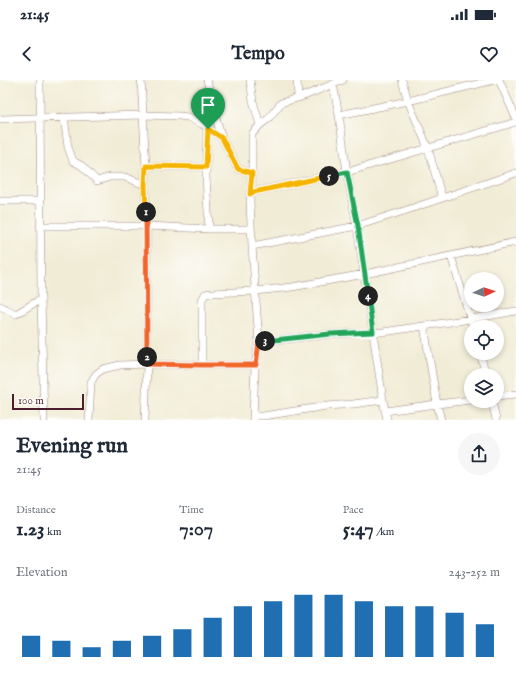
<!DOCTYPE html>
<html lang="en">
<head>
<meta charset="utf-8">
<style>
	body { margin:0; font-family:"IM FELL English",serif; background:#f6f6f7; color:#1f2937; height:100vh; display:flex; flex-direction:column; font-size:15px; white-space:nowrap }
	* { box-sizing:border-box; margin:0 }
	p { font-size:13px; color:#747a83 }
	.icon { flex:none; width:22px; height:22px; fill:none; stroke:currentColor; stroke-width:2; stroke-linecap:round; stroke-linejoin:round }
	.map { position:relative; height:340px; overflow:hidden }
	.panel { display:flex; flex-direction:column; background:#fff; flex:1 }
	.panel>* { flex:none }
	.needle { width:26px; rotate:86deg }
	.tools { position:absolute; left:464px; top:192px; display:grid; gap:8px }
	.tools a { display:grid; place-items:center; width:40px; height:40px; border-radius:50%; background:#fff; box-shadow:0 2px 6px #0003; font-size:20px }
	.scale { position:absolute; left:12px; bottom:10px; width:72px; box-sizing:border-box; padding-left:4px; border:2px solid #4a1f2b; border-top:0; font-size:11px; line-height:14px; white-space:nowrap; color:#4a1f2b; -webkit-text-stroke:3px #fdfcf7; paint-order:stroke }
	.pin { position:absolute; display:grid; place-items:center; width:34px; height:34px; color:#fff; margin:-41px -17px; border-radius:50% 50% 50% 0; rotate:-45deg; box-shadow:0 0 4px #0007 }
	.pin .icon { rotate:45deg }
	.km { position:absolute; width:20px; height:20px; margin:-10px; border-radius:50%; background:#222; color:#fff; font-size:11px; line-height:20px; text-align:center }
	.round { display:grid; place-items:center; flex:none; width:42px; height:42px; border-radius:21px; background:#f6f6f7 }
	.headline { display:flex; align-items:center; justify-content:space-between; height:68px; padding:0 16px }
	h1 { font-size:22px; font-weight:800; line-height:30px }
	.figures { display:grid; grid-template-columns:repeat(3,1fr); gap:6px; height:68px; padding:4px 16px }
	.figures div { display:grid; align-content:center }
	.figures b { font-size:20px; font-weight:800 }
	.figures small { font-size:11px; font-weight:400 }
	.figures p { font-size:11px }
	.chart { height:112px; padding:8px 16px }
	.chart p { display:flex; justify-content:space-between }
	.chart svg { width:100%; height:72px; margin-top:4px; stroke:#1f6fb2; stroke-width:6 }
	.status { display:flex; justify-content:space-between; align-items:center; height:28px; padding:0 20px; background:#fff; direction:ltr }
	.status svg { height:11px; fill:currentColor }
	header { display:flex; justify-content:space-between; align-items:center; height:52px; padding:0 16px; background:#fff; font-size:18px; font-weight:800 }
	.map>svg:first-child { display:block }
</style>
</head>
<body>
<div class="status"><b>21:45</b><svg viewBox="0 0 49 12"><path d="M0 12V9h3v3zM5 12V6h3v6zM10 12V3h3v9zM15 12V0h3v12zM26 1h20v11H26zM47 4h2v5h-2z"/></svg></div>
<header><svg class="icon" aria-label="back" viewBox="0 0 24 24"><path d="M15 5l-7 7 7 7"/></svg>Tempo<svg class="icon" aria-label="heart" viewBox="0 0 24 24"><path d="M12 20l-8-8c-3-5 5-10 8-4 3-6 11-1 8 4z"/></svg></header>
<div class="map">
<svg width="516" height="340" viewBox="0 0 516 340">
	<rect width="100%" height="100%" fill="#fdfcf7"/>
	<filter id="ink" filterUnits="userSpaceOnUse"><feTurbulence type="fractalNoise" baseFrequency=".025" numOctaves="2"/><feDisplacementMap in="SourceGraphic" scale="8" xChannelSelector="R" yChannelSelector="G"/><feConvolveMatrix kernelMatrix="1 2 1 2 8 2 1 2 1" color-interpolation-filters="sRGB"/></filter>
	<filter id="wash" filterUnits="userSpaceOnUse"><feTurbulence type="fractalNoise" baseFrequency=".012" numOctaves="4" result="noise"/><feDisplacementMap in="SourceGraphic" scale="16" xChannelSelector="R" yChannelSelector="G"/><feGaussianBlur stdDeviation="0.9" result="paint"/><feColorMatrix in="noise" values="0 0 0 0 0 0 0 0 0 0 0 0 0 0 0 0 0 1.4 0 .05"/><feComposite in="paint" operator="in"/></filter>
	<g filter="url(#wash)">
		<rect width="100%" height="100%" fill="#f1ecd5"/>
	</g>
	<g filter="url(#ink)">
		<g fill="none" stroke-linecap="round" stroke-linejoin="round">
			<defs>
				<path id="minor" d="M40 0 41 219 44 340
					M141 0 146 86 145 105 147 146V284L145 340
					M207 0 214 31 222 58
					M250 0 253 21 260 45 252 54V93L250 121 252 166 259 262 255 285 253 340
					M297 0 298 18
					M402 0 408 21 428 68 442 118
					M499 0 516 38
					M333 4 339 35 347 92 357 146 383 320 387 340
					M339 35 408 21 494 0
					M64 37 68 67 73 81 82 86 97 101 110 97H125L145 105
					M0 39 143 35 179 36 188 37 202 44 222 58 238 89 252 93
					M260 45 268 39 281 23 304 16 343 0
					M207 49 206 97 209 149
					M146 86 206 87
					M250 114 254 112 258 111 347 92 516 42
					M0 121H40
					M40 146H147L209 149H251
					M252 166 357 146 407 130 516 93
					M451 176 473 247
					M0 226 16 234 41 219
					M424 246 437 324 441 340
					M259 262 331 254 383 252 471 239 516 231
					M480 273 486 295
					M202 285V220L205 214 212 213 256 211 292 207 365 194 516 162
					M497 316 516 314
					M492 321 496 340
					M385 331 437 324 471 320
					M253 336H263L327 326 353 324 383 320
					M89 340 91 302 96 294 103 289 120 285 147 284 202 285H255"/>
			</defs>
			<!-- minor casing -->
			<use href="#minor" stroke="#9e8680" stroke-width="8"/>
			<!-- minor -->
			<use href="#minor" stroke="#fff" stroke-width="7"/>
		</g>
	</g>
	<g fill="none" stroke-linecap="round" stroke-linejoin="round" filter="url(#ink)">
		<defs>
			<path id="split-1" d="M146 132 145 105 146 86 206 87 208 49"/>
			<path id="split-2" d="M146 132 147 277"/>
			<path id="split-3" d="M147 277V284L202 285H256L259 262 265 261"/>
			<path id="split-4" d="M265 261 330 254 373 252 368 216"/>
			<path id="split-5" d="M329 96 347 92 358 146 368 216"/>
			<path id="split-6" d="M208 49 222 58 238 89 252 93 250 114 254 112 329 96"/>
		</defs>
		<!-- split-1 casing -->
		<use href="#split-1" stroke="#fff" stroke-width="8"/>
		<!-- split-2 casing -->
		<use href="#split-2" stroke="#fff" stroke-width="8"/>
		<!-- split-3 casing -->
		<use href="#split-3" stroke="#fff" stroke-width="8"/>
		<!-- split-4 casing -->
		<use href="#split-4" stroke="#fff" stroke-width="8"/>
		<!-- split-5 casing -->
		<use href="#split-5" stroke="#fff" stroke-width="8"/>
		<!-- split-6 casing -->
		<use href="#split-6" stroke="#fff" stroke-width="8"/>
		<!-- split-1 -->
		<use href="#split-1" stroke="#f5b400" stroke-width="5"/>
		<!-- split-2 -->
		<use href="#split-2" stroke="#f0652b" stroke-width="5"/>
		<!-- split-3 -->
		<use href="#split-3" stroke="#f0652b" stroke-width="5"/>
		<!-- split-4 -->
		<use href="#split-4" stroke="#22a559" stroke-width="5"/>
		<!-- split-5 -->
		<use href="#split-5" stroke="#22a559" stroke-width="5"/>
		<!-- split-6 -->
		<use href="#split-6" stroke="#f5b400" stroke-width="5"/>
	</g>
</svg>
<div class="tools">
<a><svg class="needle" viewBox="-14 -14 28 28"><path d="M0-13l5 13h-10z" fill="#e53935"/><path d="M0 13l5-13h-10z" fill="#747a83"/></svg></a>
<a><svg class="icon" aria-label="locate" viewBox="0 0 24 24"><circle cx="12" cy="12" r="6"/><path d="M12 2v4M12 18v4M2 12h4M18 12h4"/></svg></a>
<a><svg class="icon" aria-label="layers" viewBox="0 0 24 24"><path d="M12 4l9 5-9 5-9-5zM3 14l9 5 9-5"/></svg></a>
</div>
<div class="scale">100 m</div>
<div class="pin" style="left:208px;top:49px;background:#1e9e55"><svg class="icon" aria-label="arrive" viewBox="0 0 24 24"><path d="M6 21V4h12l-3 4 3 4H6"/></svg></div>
<b class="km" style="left:146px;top:132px">1</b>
<b class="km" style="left:147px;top:277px">2</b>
<b class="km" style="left:265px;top:261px">3</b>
<b class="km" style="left:368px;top:216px">4</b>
<b class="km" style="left:329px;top:96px">5</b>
</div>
<section class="panel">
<div class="headline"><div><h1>Evening run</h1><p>21:45</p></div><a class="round"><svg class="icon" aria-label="share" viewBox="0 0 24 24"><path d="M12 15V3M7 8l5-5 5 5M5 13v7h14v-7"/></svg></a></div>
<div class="figures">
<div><p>Distance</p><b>1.23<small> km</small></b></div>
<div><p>Time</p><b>7:07</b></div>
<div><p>Pace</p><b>5:47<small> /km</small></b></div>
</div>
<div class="chart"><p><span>Elevation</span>243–252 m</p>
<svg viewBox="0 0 160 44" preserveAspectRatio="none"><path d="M5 44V31M15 44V34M25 44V38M35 44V34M45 44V31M55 44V27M65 44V20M75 44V13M85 44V10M95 44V6M105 44V6M115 44V10M125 44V13M135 44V13M145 44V17M155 44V24"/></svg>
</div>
</section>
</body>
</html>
